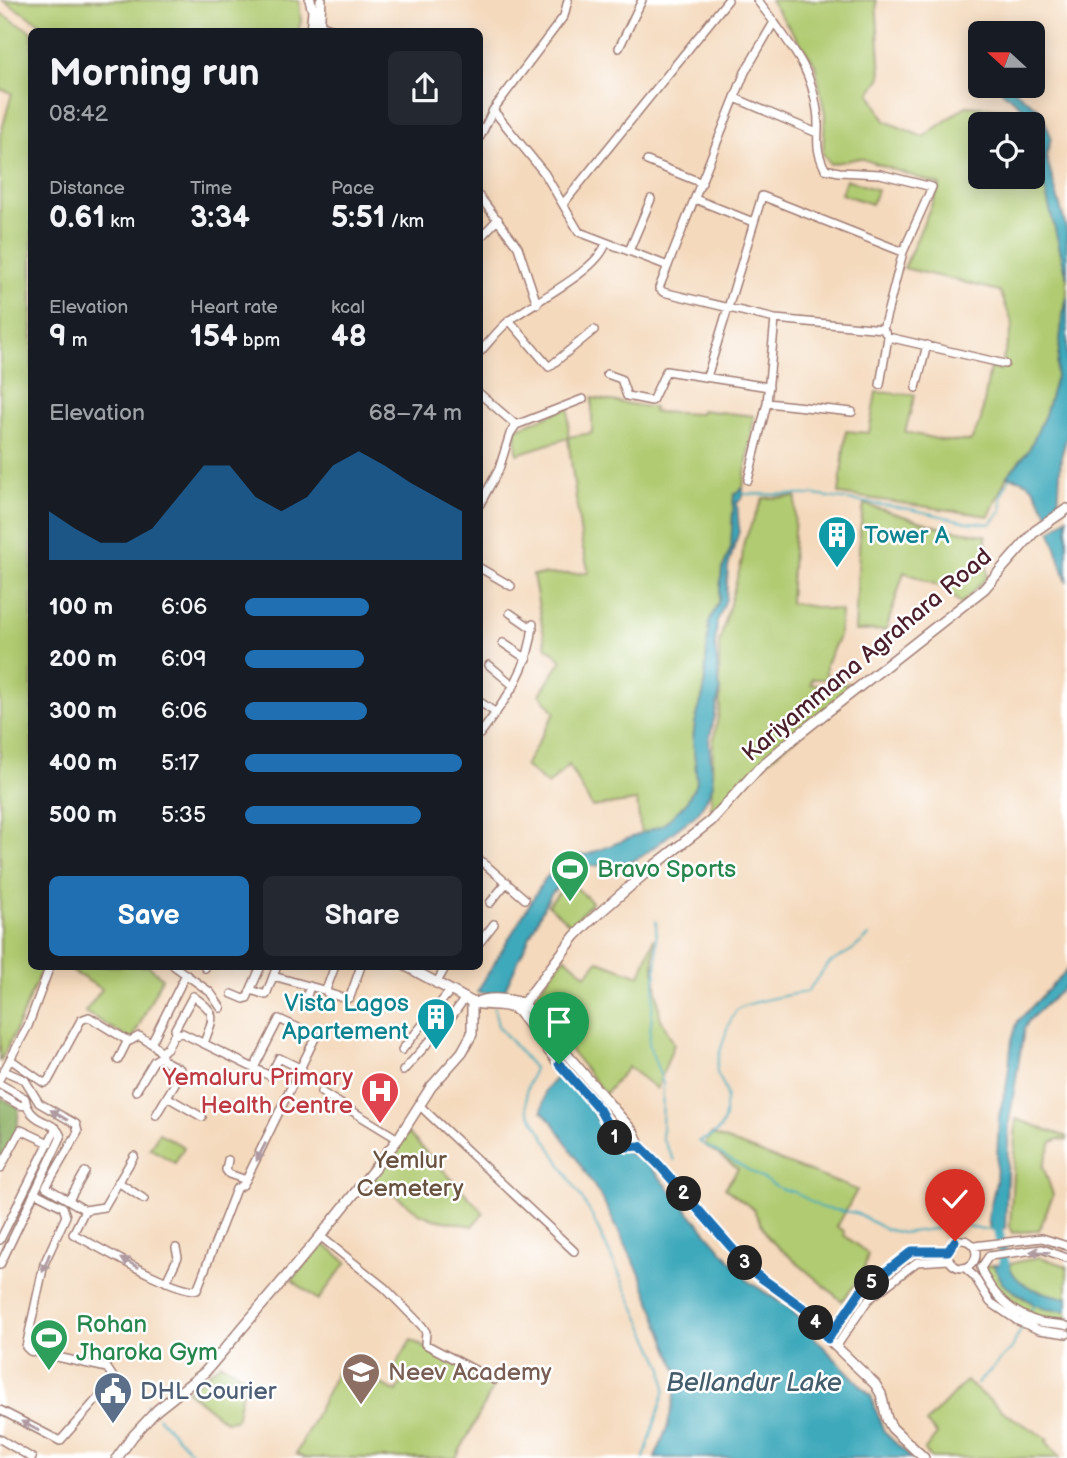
<!DOCTYPE html>
<html lang="en">
<head>
<meta charset="utf-8">
<style>
	body { margin:0; font-family:"Balsamiq Sans",sans-serif; background:#242831; color:#f1f3f6; height:100vh; display:flex; flex-direction:column; font-size:26px; white-space:nowrap }
	* { box-sizing:border-box; margin:0 }
	p { font-size:23px; color:#9ea1a6 }
	.icon { flex:none; width:38px; height:38px; fill:none; stroke:currentColor; stroke-width:2; stroke-linecap:round; stroke-linejoin:round }
	.map { position:relative; flex:1; overflow:hidden }
	.side { position:absolute; left:28px; top:28px; width:455px; height:942px; display:flex; flex-direction:column; background:#171b24; border-radius:10px; box-shadow:0 4px 18px #0003 }
	.side>* { flex:none }
	.needle { width:46px; rotate:291deg }
	.tools { position:absolute; left:968px; top:21px; display:grid; gap:14px }
	.tools a { display:grid; place-items:center; width:77px; height:77px; border-radius:10px; background:#171b24; box-shadow:0 4px 18px #0003; font-size:35px }
	.pin { position:absolute; display:grid; place-items:center; width:60px; height:60px; color:#fff; margin:-72px -30px; border-radius:50% 50% 50% 0; rotate:-45deg; box-shadow:0 0 7px #0007 }
	.pin .icon { rotate:45deg }
	.km { position:absolute; width:35px; height:35px; margin:-18px; border-radius:50%; background:#222; color:#fff; font-size:19px; line-height:35px; text-align:center }
	.round { display:grid; place-items:center; flex:none; width:74px; height:74px; border-radius:10px; background:#242831 }
	.summary { display:flex; align-items:center; justify-content:space-between; height:119px; padding:0 21px }
	h1 { font-size:38px; font-weight:700; line-height:52px }
	.metrics { display:grid; grid-template-columns:repeat(3,1fr); gap:10px; height:119px; padding:7px 21px }
	.metrics div { display:grid; align-content:center }
	.metrics b { font-size:30px; font-weight:700 }
	.metrics small { font-size:19px; font-weight:400 }
	.metrics p { font-size:19px }
	.chart { height:196px; padding:14px 21px }
	.chart p { display:flex; justify-content:space-between }
	.chart svg { width:100%; height:126px; margin-top:7px; fill:#1f6fb2; opacity:.7 }
	.cta { display:flex; gap:14px; margin-top:auto; padding:14px 21px }
	.cta a { flex:1; height:80px; border-radius:10px; background:#1f6fb2; color:#fff; font-size:28px; font-weight:700; line-height:80px; text-align:center }
	.cta a+a { background:#242831; color:#f1f3f6 }
	ul { padding:0 21px; list-style:none; font-size:23px }
	li { display:grid; grid-template-columns:112px 84px 1fr; align-items:center; height:52px }
	li i { height:18px; border-radius:9px; background:#1f6fb2 }
	.map>svg:first-child { display:block }
</style>
</head>
<body>
<div class="map">
<svg width="1067" height="1458" viewBox="0 0 1067 1458">
	<rect width="100%" height="100%" fill="#fff"/>
	<filter id="ink" filterUnits="userSpaceOnUse"><feTurbulence type="fractalNoise" baseFrequency=".0143" numOctaves="2"/><feDisplacementMap in="SourceGraphic" scale="14" xChannelSelector="R" yChannelSelector="G"/><feConvolveMatrix kernelMatrix="1 2 1 2 8 2 1 2 1" color-interpolation-filters="sRGB"/></filter>
	<filter id="wash" filterUnits="userSpaceOnUse"><feTurbulence type="fractalNoise" baseFrequency=".00686" numOctaves="4" result="noise"/><feDisplacementMap in="SourceGraphic" scale="28" xChannelSelector="R" yChannelSelector="G"/><feGaussianBlur stdDeviation="1.57" result="paint"/><feColorMatrix in="noise" values="0 0 0 0 0 0 0 0 0 0 0 0 0 0 0 0 0 1.4 0 .05"/><feComposite in="paint" operator="in"/></filter>
	<g filter="url(#wash)">
		<rect width="100%" height="100%" fill="#f4d9bc"/>
		<!-- green -->
		<path fill="#b0cb71" stroke="#7d754e" stroke-width="2" fill-rule="evenodd" d="M2 0H299L301 21 298 32 53 31Z
			M770 0H876L881 77 870 93 885 121 923 137 966 106 1026 110 1037 119 1043 139 1036 154 1067 277V297L1063 315 1056 377 1045 415 1029 450 1007 476 989 516 839 494 846 431 869 433 876 392 915 395 905 432 946 441H971L981 420 990 368 1000 370 1013 325 1000 291 904 268 940 185 860 158 830 164 823 154 825 114 815 64ZM980 124H1032V177H980Z
			M0 13 32 32V966H43L15 1032 0 1062V137L12 93 0 89Z
			M846 179 877 190 872 204 841 194Z
			M592 398 654 408 653 412 700 414 701 410 754 416 743 488 734 494 731 548 722 570 719 601 709 622 704 691 695 723 693 740 697 782 686 804 663 825 641 835 637 801 592 807 569 765 548 785 525 766 555 712 540 694 562 660 546 646 533 575 589 573 582 544 568 438 517 454 516 429 569 407 568 437 592 433Z
			M796 497 790 603 841 611 839 636 826 664V679H812L811 685 860 683 711 809 713 743 720 706 719 644 742 560 744 541 763 498Z
			M864 504 946 529 986 535 987 577 961 604 944 588 904 572 886 630 855 631 860 530Z
			M569 881 592 902 571 925 548 905Z
			M654 938V968L660 1017 674 1044 657 1089 628 1067 605 1094 531 1000 565 957 586 975 598 961 640 976Z
			M63 966H149L162 978 132 1040 85 1012 102 989Z
			M1016 1119 1067 1137V1140L1058 1139 1052 1142 1043 1166 1053 1195 1039 1230 1012 1233 1010 1227Z
			M159 1133 184 1147 175 1163 150 1148Z
			M408 1133 484 1213 472 1226 433 1219 419 1213 372 1178Z
			M711 1134 857 1190 837 1227 844 1231V1235L868 1254 863 1274 842 1301 769 1239 753 1209 725 1188 738 1169 705 1145Z
			M322 1243 347 1262 318 1300 292 1280Z
			M1039 1257 1067 1266V1298C1046 1295 1015 1288 1009 1264Z
			M994 1265C1004 1295 1038 1308 1067 1311V1321C1059 1319 1052 1321 1044 1319 1019 1313 994 1293 984 1269L985 1266Z
			M411 1340 495 1385 456 1458H304L296 1454 341 1364 397 1392 404 1378 392 1372Z
			M221 1363 245 1377 236 1420 225 1421 187 1391Z
			M966 1381 1008 1415 1048 1439 1046 1441 1060 1458H931L924 1451 937 1434 926 1423Z"/>
		<!-- forest -->
		<path fill="#8caf63" stroke="#6b6747" stroke-width="2" d="M0 1097 19 1108 17 1131 0 1161Z"/>
		<!-- water -->
		<path fill="#3ca9bb" stroke="#436473" stroke-width="2" d="M1001 86H1009L1041 111 1051 137 1046 156 1067 231V277L1036 154 1043 139 1037 119 1002 91Z
			M1067 297V436L1061 457 1058 507 1048 513C1031 489 1041 484 1007 476L1029 450 1045 415 1056 377 1063 315Z
			M743 488V497L737 503 739 531 728 567 726 599 717 622 715 645 720 691 709 741 713 785 706 800 698 813 641 857 629 862 584 867 575 871 551 894 544 906 506 987 505 995 477 992 544 880 566 857 589 854 663 825 686 803 697 782 693 740 695 723 704 691 709 622 719 601 722 570 731 548 734 494Z
			M1067 517V582L1051 532Z
			M1067 970V985L1029 1020 1024 1029 1009 1122 1005 1228 990 1230 988 1217 996 1182 999 1116 1007 1083 1012 1039 1018 1021Z
			M560 1074 587 1099 607 1140 649 1165 748 1281 792 1310 814 1337 871 1396 884 1432 911 1458H655L668 1425 679 1376 641 1276 603 1200 555 1125 542 1111 545 1090Z
			M1009 1264C1015 1288 1046 1294 1067 1298V1311L1045 1309 1034 1304 1003 1284 994 1265Z"/>
		<g fill="none" stroke-linecap="round" stroke-linejoin="round">
			<!-- stream -->
			<path stroke="#3ca9bb" stroke-width="2" d="M744 494 814 495 910 509 967 522 991 524 1002 510 1001 495 1010 478
				M656 921 657 959 649 1045 663 1083 662 1138 674 1160
				M494 1007 498 1026 534 1068 526 1092 527 1109 590 1212 663 1368 665 1390 644 1458
				M698 1141 781 1189 795 1192 822 1208 856 1213 885 1229 902 1233 964 1225 982 1230 992 1229
				M699 1141C717 1136 727 1126 725 1107 725 1103 728 1096 726 1092 725 1085 719 1079 717 1073 715 1064 730 1013 739 1008 750 1002 792 994 807 992L828 964 852 950 869 936
				M1029 1313 1036 1303
				M977 1384 1012 1348 1023 1324
				M146 1404 149 1408
				M158 1417 197 1458"/>
			<!-- river -->
			<path stroke="#3ca9bb" stroke-width="10" d="M999 1217 998 1229 1007 1277"/>
		</g>
	</g>
	<g filter="url(#ink)">
		<g fill="none" stroke-linecap="round" stroke-linejoin="round">
			<defs>
				<path id="minor" d="M757 0 774 22 745 72 659 288 663 292 775 319 883 329 903 252 932 187 880 174 839 172 825 169C812 143 821 135 817 110 811 71 797 54 774 22
					M317 23 330 28
					M619 48 642 0
					M735 98 817 133
					M493 110 545 174 579 232 668 266
					M480 137 493 110 564 16 568 0
					M647 161 702 183
					M480 197 518 247 537 304
					M695 199 753 222
					M563 204 728 0
					M480 238 498 219
					M629 251 651 199
					M775 319 767 403 852 412
					M509 320 549 367 594 330
					M883 329 888 337 1005 364
					M480 352C489 342 499 329 510 320 533 302 598 271 606 243
					M607 374 621 379 627 396 652 401 666 371 769 387
					M707 377 762 196 903 252
					M880 385 888 337
					M916 388 927 345
					M480 394 516 425
					M748 480 767 403
					M480 504 499 469 510 434 516 425 583 399
					M480 568 511 586
					M510 613 533 629
					M503 643 527 659
					M489 665 514 686
					M480 702 496 713
					M480 734C506 700 530 668 533 624
					M480 860 525 899
					M490 903 507 882
					M480 942 494 924
					M174 966 210 992 221 1008
					M335 966 326 990 327 993 347 999 350 997 361 966
					M205 968 206 966
					M273 976 327 991
					M436 984 446 966
					M251 990 266 995 277 966
					M232 994 244 999 247 998 261 966
					M306 999 310 986
					M176 1033 175 1029 193 996C218 1014 214 1016 204 1043
					M153 1040 186 974
					M402 1050 450 991
					M10 1059 44 1083 48 1081 81 1020 89 1017 125 1039 130 1041 139 1036 155 1046 161 1053 167 1048 174 1035 182 1033 270 1076 279 1058 302 1069
					M118 1060 128 1040
					M4 1071 25 1080 39 1103 76 1124 78 1132 46 1187 85 1210 73 1234C101 1248 170 1290 197 1290L236 1189 243 1185 246 1180 316 1036 279 1019 254 1068
					M403 1071 452 1016 465 998
					M0 1078 28 1026 50 966
					M0 1084 25 1098 27 1106 19 1105 0 1094
					M136 1091 154 1061 162 1056
					M321 1092 398 1139
					M167 1097 202 1117
					M419 1105 574 1251
					M156 1115 180 1075V1069L163 1060 161 1053
					M228 1160 226 1170 229 1174 246 1180
					M0 1169 21 1130 49 1143
					M118 1182 144 1199
					M69 1200 85 1172
					M85 1210 104 1207 134 1156
					M320 1236 385 1288 422 1326 426 1332 425 1344 494 1380
					M948 1254a14 14 0 1 1 28 0a14 14 0 1 1-28 0Z
					M0 1240 56 1128
					M974 1246 1042 1238 1067 1246
					M1067 1258 1042 1249 989 1256 981 1268C990 1293 1013 1315 1040 1322 1049 1324 1058 1323 1067 1326
					M0 1265 61 1137C56 1120 36 1125 27 1106
					M965 1268 974 1276 990 1302 1018 1321 1039 1330 1067 1334
					M166 1282 178 1257 176 1248
					M828 1339 860 1292 912 1251H948
					M836 1347 868 1300 917 1262 949 1260
					M0 1410 60 1441 113 1381V1377L107 1368 30 1351 26 1347 44 1264 66 1216 63 1207 34 1192
					M0 1439 32 1458"/>
				<path id="tertiary" d="M310 0 313 11 311 32
					M319 32 321 0
					M406 966 472 1002C486 1007 506 1002 518 1011L559 1064 599 1109 615 1138 627 1147 640 1146
					M476 1003C488 996 510 999 523 1003L634 1133 640 1146 659 1165 753 1272 806 1310 828 1339 875 1384 881 1394 887 1419 892 1428 924 1458
					M518 1011 575 936 589 922 650 869 711 821 759 768 799 734 984 589 1035 531 1067 509
					M117 1458 133 1436 157 1410 205 1372 318 1239 398 1139 431 1087 462 1052 472 1034V1002"/>
			</defs>
			<!-- minor casing -->
			<use href="#minor" stroke="#9f7c74" stroke-width="10"/>
			<!-- tertiary casing -->
			<use href="#tertiary" stroke="#9f7c74" stroke-width="12"/>
			<!-- minor -->
			<use href="#minor" stroke="#fff" stroke-width="7"/>
			<!-- tertiary -->
			<use href="#tertiary" stroke="#fff" stroke-width="9"/>
		</g>
		<!-- one-way arrows -->
		<defs><path id="oneway-solid" d="M-6-.8H1V-3.2L6.5 0L1 3.2V.8H-6Z" transform="scale(1.75)"/></defs>
		<g fill="#ae9aa0">
			<use href="#oneway-solid" transform="translate(59 1115) rotate(-149)"/>
			<use href="#oneway-solid" transform="translate(261 1152) rotate(117)"/>
			<use href="#oneway-solid" transform="translate(1040 1252) rotate(-177)"/>
			<use href="#oneway-solid" transform="translate(46 1263) rotate(111)"/>
			<use href="#oneway-solid" transform="translate(130 1263) rotate(-153)"/>
			<use href="#oneway-solid" transform="translate(30 1426) rotate(-152)"/>
		</g>
	</g>
	<g fill="none" stroke-linecap="round" stroke-linejoin="round" filter="url(#ink)">
		<defs>
			<path id="route" d="M559 1064 599 1109 615 1138 627 1147 640 1146 659 1165 753 1272 806 1310 828 1339 860 1292 912 1251H948L955 1241"/>
		</defs>
		<!-- route casing -->
		<use href="#route" stroke="#fff" stroke-width="14"/>
		<!-- route -->
		<use href="#route" stroke="#1f6fb2" stroke-width="9"/>
	</g>
	<!-- icons -->
	<defs>
		<symbol id="building-pin" viewBox="-11 -11 22 30"><path d="M0 17L-7.5 6A9.5 9.5 0 1 1 7.5 6Z" fill="#0f9aa8" stroke="#fff"/><path d="M-4-6H4V6H1V3H-1V6H-4ZM-2.5-4.3h1.7v1.8h-1.7ZM.8-4.3h1.7v1.8H.8ZM-2.5-1h1.7V.8h-1.7ZM.8-1h1.7V.8H.8Z" fill="#fff"/></symbol>
		<symbol id="stadium-pin" viewBox="-11 -11 22 30"><path d="M0 17L-7.5 6A9.5 9.5 0 1 1 7.5 6Z" fill="#2e9e5b" stroke="#fff"/><path d="M0-5a6.5 5 0 1 0 0 10a6.5 5 0 1 0 0-10ZM-3.5-1.8h7v3.6h-7Z" fill="#fff"/></symbol>
		<symbol id="hospital-pin" viewBox="-11 -11 22 30"><path d="M0 17L-7.5 6A9.5 9.5 0 1 1 7.5 6Z" fill="#e0444e" stroke="#fff"/><path d="M-5-5h3v3.5h4V-5h3V5h-3V1.5h-4V5h-3Z" fill="#fff"/></symbol>
		<symbol id="school-pin" viewBox="-11 -11 22 30"><path d="M0 17L-7.5 6A9.5 9.5 0 1 1 7.5 6Z" fill="#8d6e63" stroke="#fff"/><path d="M0-5L7-2L0 1L-7-2ZM-4 1L0 2.5L4 1V4Q0 6-4 4Z" fill="#fff"/></symbol>
		<symbol id="civic-pin" viewBox="-11 -11 22 30"><path d="M0 17L-7.5 6A9.5 9.5 0 1 1 7.5 6Z" fill="#5c6f8a" stroke="#fff"/><path d="M-.6-6.5H3V-4.5H.6V-3L4-1V1h2V6H-6V1h2V-1L-.6-3ZM-1.2 2.5V6h2.4V2.5Z" fill="#fff"/></symbol>
	</defs>
	<g fill-rule="evenodd">
		<use href="#building-pin" x="815" y="513" width="44" height="60"/>
		<use href="#stadium-pin" x="548" y="847" width="44" height="60"/>
		<use href="#building-pin" x="414" y="995" width="44" height="60"/>
		<use href="#hospital-pin" x="358" y="1069" width="44" height="60"/>
		<use href="#stadium-pin" x="27" y="1316" width="44" height="60"/>
		<use href="#school-pin" x="339" y="1350" width="44" height="60"/>
		<use href="#civic-pin" x="91" y="1369" width="44" height="60"/>
	</g>
	<g text-anchor="middle" dominant-baseline="central" stroke-width="5" stroke-linejoin="round" paint-order="stroke">
		<!-- culture labels -->
		<g font-size="24" fill="#0d838f" stroke="#fff" text-anchor="start">
			<text x="864" y="535">Tower A</text>
			<text x="409" y="1003" text-anchor="end">Vista Lagos<tspan x="409" dy="28">Apartement</tspan></text>
		</g>
		<!-- street labels -->
		<g font-size="24" fill="#4a1f2b" stroke="#fff">
			<text transform="translate(867 655) rotate(-40)">Kariyammana Agrahara Road</text>
		</g>
		<!-- leisure labels -->
		<g font-size="24" fill="#27864d" stroke="#fff" text-anchor="start">
			<text x="597" y="869">Bravo Sports</text>
			<text x="76" y="1324">Rohan<tspan x="76" dy="28">Jharoka Gym</tspan></text>
		</g>
		<!-- health labels -->
		<g font-size="24" fill="#be3a42" stroke="#fff" text-anchor="end">
			<text x="353" y="1077">Yemaluru Primary<tspan x="353" dy="28">Health Centre</tspan></text>
		</g>
		<!-- park labels -->
		<g font-size="24" fill="#695340" stroke="#fff">
			<text x="410" y="1160">Yemlur<tspan x="410" dy="28">Cemetery</tspan></text>
		</g>
		<!-- education labels -->
		<g font-size="24" fill="#785e54" stroke="#fff" text-anchor="start">
			<text x="388" y="1372">Neev Academy</text>
		</g>
		<!-- service labels -->
		<g font-size="24" fill="#4e5e75" stroke="#fff" text-anchor="start">
			<text x="140" y="1391">DHL Courier</text>
		</g>
		<!-- water labels -->
		<g font-size="26" font-style="italic" fill="#445d6c" stroke="#fff">
			<text x="754" y="1383">Bellandur Lake</text>
		</g>
	</g>
</svg>
<div class="tools">
<a><svg class="needle" viewBox="-14 -14 28 28"><path d="M0-13l5 13h-10z" fill="#e53935"/><path d="M0 13l5-13h-10z" fill="#9ea1a6"/></svg></a>
<a><svg class="icon" aria-label="locate" viewBox="0 0 24 24"><circle cx="12" cy="12" r="6"/><path d="M12 2v4M12 18v4M2 12h4M18 12h4"/></svg></a>
</div>
<div class="pin" style="left:559px;top:1064px;background:#1e9e55"><svg class="icon" aria-label="arrive" viewBox="0 0 24 24"><path d="M6 21V4h12l-3 4 3 4H6"/></svg></div>
<div class="pin" style="left:955px;top:1241px;background:#d93025"><svg class="icon" aria-label="check" viewBox="0 0 24 24"><path d="M5 12l5 5 9-10"/></svg></div>
<b class="km" style="left:615px;top:1138px">1</b>
<b class="km" style="left:684px;top:1194px">2</b>
<b class="km" style="left:745px;top:1263px">3</b>
<b class="km" style="left:816px;top:1323px">4</b>
<b class="km" style="left:872px;top:1283px">5</b>
<section class="side">
<div class="summary"><div><h1>Morning run</h1><p>08:42</p></div><a class="round"><svg class="icon" aria-label="share" viewBox="0 0 24 24"><path d="M12 15V3M7 8l5-5 5 5M5 13v7h14v-7"/></svg></a></div>
<div class="metrics">
<div><p>Distance</p><b>0.61<small> km</small></b></div>
<div><p>Time</p><b>3:34</b></div>
<div><p>Pace</p><b>5:51<small> /km</small></b></div>
</div>
<div class="metrics">
<div><p>Elevation</p><b>9<small> m</small></b></div>
<div><p>Heart rate</p><b>154<small> bpm</small></b></div>
<div><p>kcal</p><b>48</b></div>
</div>
<div class="chart"><p><span>Elevation</span>68–74 m</p>
<svg viewBox="0 0 160 44" preserveAspectRatio="none"><path d="M0 44V27L10 33L20 38L30 38L40 33L50 22L60 11L70 11L80 22L90 27L100 22L110 11L120 6L130 11L140 17L150 22L160 27V44z"/></svg>
</div>
<ul>
<li><b>100 m</b>6:06<i style="width:57%"></i></li>
<li><b>200 m</b>6:09<i style="width:55%"></i></li>
<li><b>300 m</b>6:06<i style="width:56%"></i></li>
<li><b>400 m</b>5:17<i style="width:100%"></i></li>
<li><b>500 m</b>5:35<i style="width:81%"></i></li>
</ul>
<div class="cta"><a>Save</a><a>Share</a></div>
</section>
</div>
</body>
</html>
